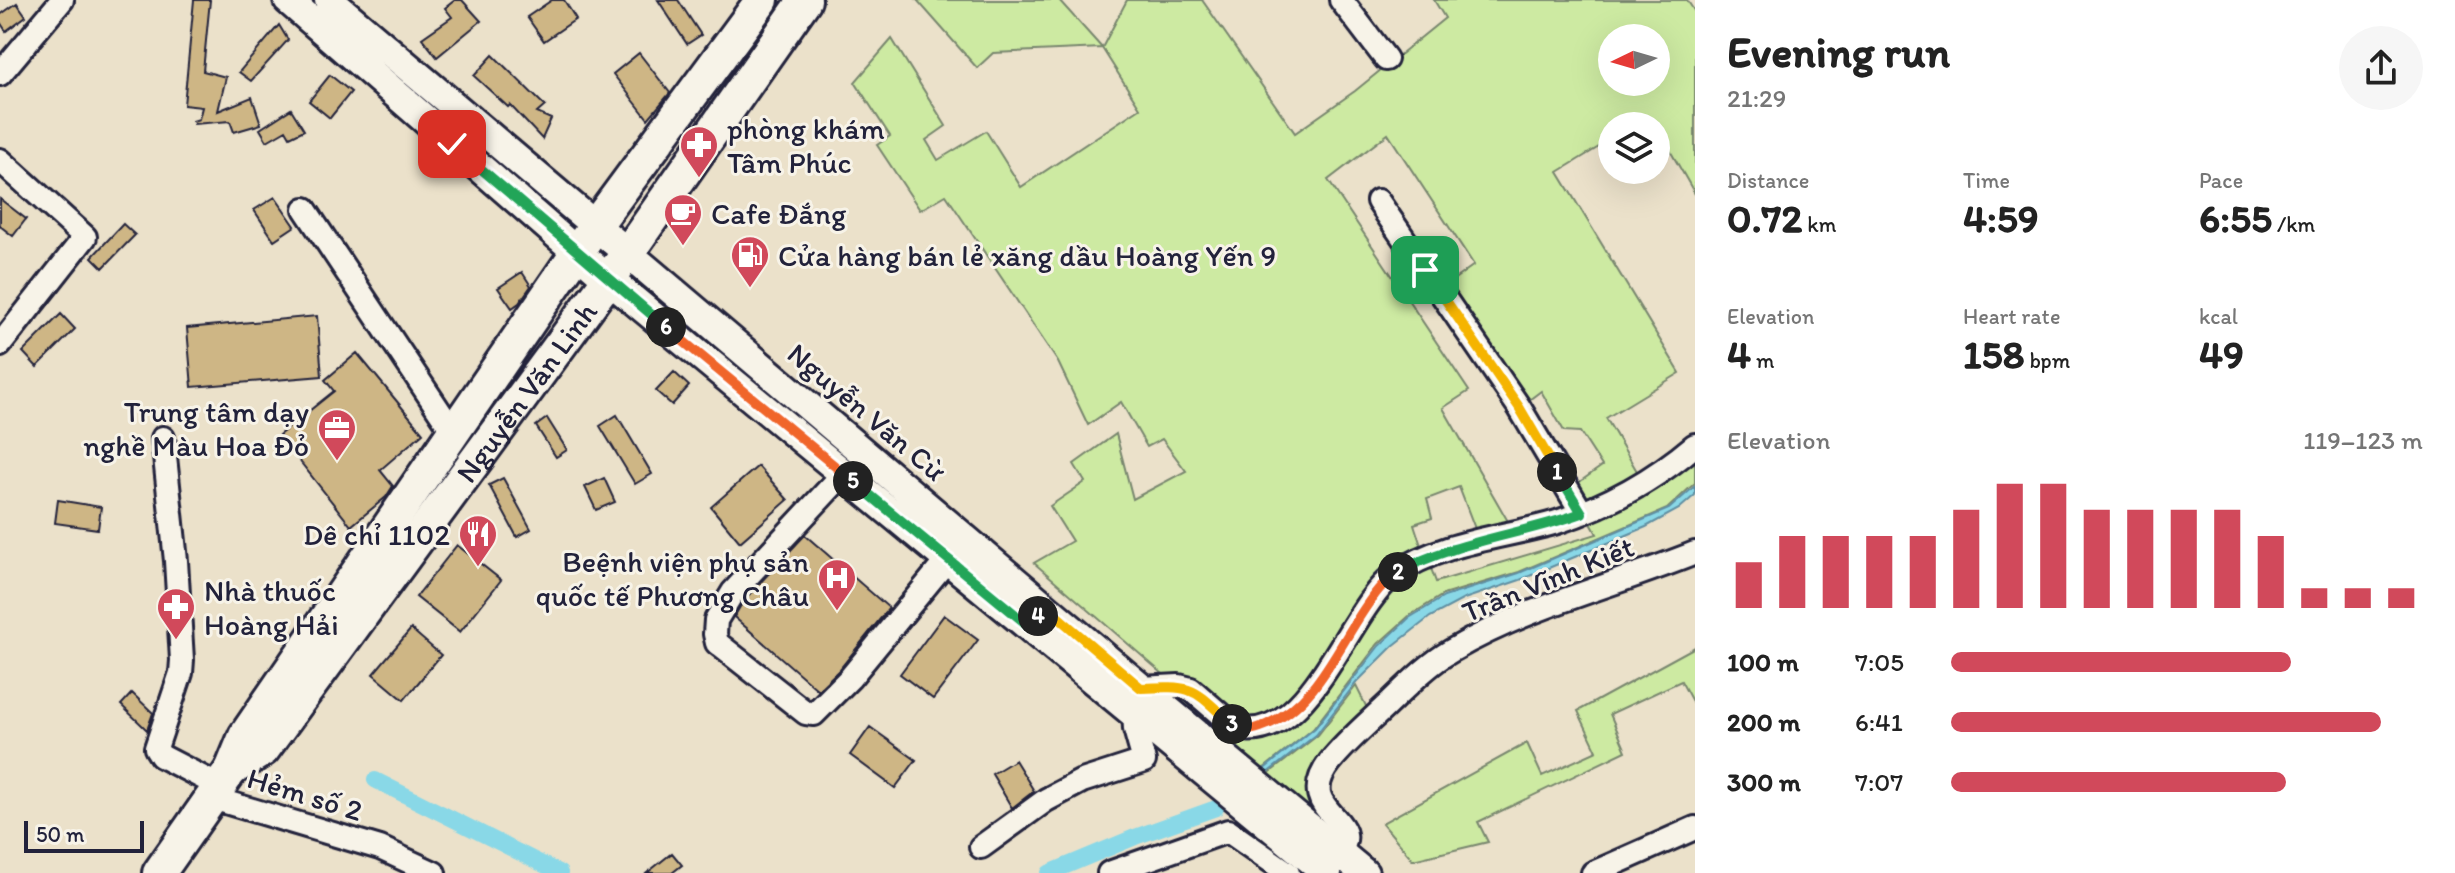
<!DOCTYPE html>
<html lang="en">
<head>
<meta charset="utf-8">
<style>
	body { margin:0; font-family:Itim,sans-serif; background:#f6f6f6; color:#222; height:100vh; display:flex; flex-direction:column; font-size:30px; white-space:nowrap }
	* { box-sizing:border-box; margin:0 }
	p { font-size:26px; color:#767676 }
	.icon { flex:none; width:44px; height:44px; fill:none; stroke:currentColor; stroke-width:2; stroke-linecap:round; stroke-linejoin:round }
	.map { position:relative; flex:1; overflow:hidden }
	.panel { display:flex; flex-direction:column; background:#fff; width:760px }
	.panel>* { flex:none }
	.needle { width:52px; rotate:265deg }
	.buttons { position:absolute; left:1598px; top:24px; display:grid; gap:16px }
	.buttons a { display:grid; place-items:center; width:72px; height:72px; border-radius:50%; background:#fff; box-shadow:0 8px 32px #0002; font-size:40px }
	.scale { position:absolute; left:24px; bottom:20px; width:120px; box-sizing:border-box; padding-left:8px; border:4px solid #22223b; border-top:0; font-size:22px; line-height:28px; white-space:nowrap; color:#22223b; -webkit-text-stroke:6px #f7f3e8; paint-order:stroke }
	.pin { position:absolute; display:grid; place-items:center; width:68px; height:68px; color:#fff; margin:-34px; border-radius:16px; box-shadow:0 4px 12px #0006 }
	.km { position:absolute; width:40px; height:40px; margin:-20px; border-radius:50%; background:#222; color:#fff; font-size:22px; line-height:40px; text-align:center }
	.round { display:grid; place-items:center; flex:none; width:84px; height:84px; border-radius:42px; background:#f6f6f6 }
	.head { display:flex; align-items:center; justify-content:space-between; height:136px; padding:0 32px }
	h1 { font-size:44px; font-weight:700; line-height:60px }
	.metrics { display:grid; grid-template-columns:repeat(3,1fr); gap:12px; height:136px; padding:8px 32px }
	.metrics div { display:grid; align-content:center }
	.metrics b { font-size:40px; font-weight:700 }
	.metrics small { font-size:22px; font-weight:400 }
	.metrics p { font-size:22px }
	.chart { height:224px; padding:16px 32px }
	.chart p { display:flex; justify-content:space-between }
	.chart svg { width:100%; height:144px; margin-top:8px; stroke:#d1495b; stroke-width:6 }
	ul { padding:0 32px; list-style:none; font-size:26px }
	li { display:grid; grid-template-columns:128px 96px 1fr; align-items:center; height:60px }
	li i { height:20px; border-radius:10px; background:#d1495b }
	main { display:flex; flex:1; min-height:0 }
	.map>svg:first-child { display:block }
</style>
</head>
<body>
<main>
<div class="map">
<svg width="1695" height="873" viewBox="0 0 1695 873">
	<rect width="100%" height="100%" fill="#ebe1ca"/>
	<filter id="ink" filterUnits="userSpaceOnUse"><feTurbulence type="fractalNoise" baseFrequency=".0125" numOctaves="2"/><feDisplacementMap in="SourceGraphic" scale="16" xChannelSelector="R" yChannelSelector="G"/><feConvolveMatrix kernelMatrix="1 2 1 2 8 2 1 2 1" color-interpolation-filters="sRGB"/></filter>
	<g filter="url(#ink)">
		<!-- green -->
		<path fill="#cdeaa2" stroke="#78866e" stroke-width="2" fill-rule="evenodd" d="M917 0H1059L1102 48 1127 0H1202L1295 133 1355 91 1445 18 1434 0H1687L1695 12V194L1656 126 1648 118 1634 126H1612V139L1558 172 1680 373 1606 418 1641 478 1583 509 1571 488 1602 466 1580 432 1564 431 1541 391 1521 406 1442 288 1474 265 1388 134 1328 180 1469 391 1443 408 1513 530 1479 539 1459 487 1427 499 1432 518 1414 524 1424 555 1279 714 1238 723 1188 677 1170 680 1034 563 1072 541 1050 506 1085 482 1074 464 1116 434 1133 499 1186 471 1162 439 1147 447 1121 402 1088 425 1058 362 946 195 920 210 877 145 890 136 855 82 892 39 946 126 926 140 938 160 986 131 1021 187 1140 108 1102 48 993 53 977 68ZM1612 38H1656V82H1612Z
			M1695 449V483L1667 509 1519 572 1443 595 1409 616 1378 644 1313 729 1258 773 1164 694 1175 691 1258 735 1382 595 1428 560 1436 582 1597 534 1586 514Z
			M1695 647V707L1681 681 1610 714 1626 751 1478 822 1488 842 1413 860 1382 823 1527 743 1542 776 1597 751 1578 711Z
			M1356 686 1367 708 1309 779 1311 808 1307 811 1263 778 1318 735Z"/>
		<!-- water -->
		<path fill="#89d8e7" stroke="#608fa2" stroke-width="2" d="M1695 486V495L1679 509 1646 527 1520 580 1464 599 1430 617 1393 646 1356 683 1316 735 1262 777 1258 774 1315 728 1379 646 1409 618 1444 597 1519 573 1669 509Z"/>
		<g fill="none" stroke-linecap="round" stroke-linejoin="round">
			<!-- canal -->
			<path stroke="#89d8e7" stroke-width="16" d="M375 780 560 873
				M1049 873 1135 837 1216 808"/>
		</g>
		<!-- building -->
		<path fill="#ceb685" stroke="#22223b" stroke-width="2" d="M194 0H210L203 71 226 77 218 111 252 97 261 124 234 132 230 121 194 124 193 121 199 119 202 107 184 105Z
			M455 0H462L481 21 437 57 422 38 452 17 445 8Z
			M552 0H564L576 19 544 41 527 17Z
			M658 0H678L701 35 687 44Z
			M17 3 26 16 6 31 0 22V15Z
			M279 25 288 40 251 81 239 72Z
			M639 53 670 93 648 119 613 74Z
			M493 55 545 106 537 113 551 119 542 139 510 105 508 107 474 76Z
			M330 75 351 92 330 118 309 101Z
			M291 109 304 130 290 137 286 130 267 141 260 129Z
			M275 197 295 226 274 240 254 210Z
			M0 199 26 219 13 236 0 226Z
			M123 224 135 235 103 268 92 257Z
			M522 272 531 286 519 303 512 308 498 288Z
			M61 314 75 329 37 367 23 352Z
			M317 316 322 376 192 387 187 328Z
			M357 353 423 433 380 470 393 486 386 497 351 526 279 435 334 391 325 380Z
			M674 372 689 386 672 405 656 391Z
			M617 415 652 474 635 484 600 426Z
			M547 418 567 450 556 457 536 426Z
			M758 466 788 500 740 542 711 507Z
			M503 478 531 529 517 537 489 485Z
			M604 478 615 502 596 510 585 487Z
			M58 500 101 507 98 529 55 523Z
			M805 535 889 608 840 669 818 690 734 617 744 600Z
			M457 545 501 580 460 632 416 597Z
			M944 615 978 640 933 699 900 674Z
			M411 629 441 655 404 700 373 674Z
			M132 693 153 713 147 730 121 705Z
			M870 727 916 760 895 788 850 755Z
			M1015 760 1034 791 1012 808 992 774Z
			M672 853 682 865 672 873H647Z"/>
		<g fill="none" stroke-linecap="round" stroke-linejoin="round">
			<defs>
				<path id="minor" d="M1341 0 1386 59
					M0 74 62 0
					M0 160 85 237 0 345
					M1378 201 1519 407 1582 513
					M305 209 454 433
					M163 438 176 561 182 660 181 673 156 748 161 756 219 786
					M844 473 733 592 716 620 715 634 717 643 806 713 814 714 850 678 948 559
					M1141 688 1179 686 1191 689 1236 728C1311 746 1347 608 1395 574 1442 541 1503 538 1557 522 1607 506 1655 479 1695 445
					M212 798 380 848 434 873
					M981 847 1046 800 1082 781 1144 761 1135 729 1134 712
					M1339 852C1367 818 1291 812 1330 762 1346 742 1367 724 1386 706 1406 687 1427 665 1451 651 1528 606 1613 586 1695 553
					M1109 873 1228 831 1288 873
					M1593 873 1695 828"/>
				<path id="major" d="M288 0 608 279 1327 873
					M329 0 1141 688 1364 873"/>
				<g id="highway">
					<path id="s1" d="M231 770 263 750 627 254 805 0"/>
					<path d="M159 873 231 770 245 736 595 226 762 0"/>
				</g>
			</defs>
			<!-- minor casing -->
			<use href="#minor" stroke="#22223b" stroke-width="28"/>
			<!-- major casing -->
			<use href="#major" stroke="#22223b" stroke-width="34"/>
			<!-- highway casing -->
			<use href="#highway" stroke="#22223b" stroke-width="38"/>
			<!-- minor -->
			<use href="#minor" stroke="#f7f3e8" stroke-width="22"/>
			<!-- major -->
			<use href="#major" stroke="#f7f3e8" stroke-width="28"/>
			<!-- highway -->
			<use href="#highway" stroke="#f7f3e8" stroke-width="32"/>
		</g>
	</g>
	<g fill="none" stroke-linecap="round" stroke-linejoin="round" filter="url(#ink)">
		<defs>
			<path id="split-1" d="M1425 270 1519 407 1557 472"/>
			<path id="split-2" d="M1398 572C1455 541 1521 535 1582 513L1557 472"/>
			<path id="split-3" d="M1232 724C1243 733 1254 730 1266 725 1324 700 1341 634 1379 589 1385 582 1391 577 1398 572"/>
			<path id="split-4" d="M1038 616 1045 606 1141 688C1196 685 1192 688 1232 724"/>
			<path id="split-5" d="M853 481 1029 626 1038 616"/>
			<path id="split-6" d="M666 327 853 481"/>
			<path id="split-7" d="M452 144 666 327"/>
		</defs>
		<!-- split-1 casing -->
		<use href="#split-1" stroke="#fff" stroke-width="16"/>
		<!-- split-2 casing -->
		<use href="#split-2" stroke="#fff" stroke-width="16"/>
		<!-- split-3 casing -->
		<use href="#split-3" stroke="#fff" stroke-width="16"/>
		<!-- split-4 casing -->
		<use href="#split-4" stroke="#fff" stroke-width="16"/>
		<!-- split-5 casing -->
		<use href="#split-5" stroke="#fff" stroke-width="16"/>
		<!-- split-6 casing -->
		<use href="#split-6" stroke="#fff" stroke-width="16"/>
		<!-- split-7 casing -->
		<use href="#split-7" stroke="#fff" stroke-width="16"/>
		<!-- split-1 -->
		<use href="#split-1" stroke="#f5b400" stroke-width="10"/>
		<!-- split-2 -->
		<use href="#split-2" stroke="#22a559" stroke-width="10"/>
		<!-- split-3 -->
		<use href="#split-3" stroke="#f0652b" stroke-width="10"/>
		<!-- split-4 -->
		<use href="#split-4" stroke="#f5b400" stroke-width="10"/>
		<!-- split-5 -->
		<use href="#split-5" stroke="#22a559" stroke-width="10"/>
		<!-- split-6 -->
		<use href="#split-6" stroke="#f0652b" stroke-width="10"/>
		<!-- split-7 -->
		<use href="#split-7" stroke="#22a559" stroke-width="10"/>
	</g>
	<!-- icons -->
	<defs>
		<symbol id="pharmacy-pin" viewBox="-11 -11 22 30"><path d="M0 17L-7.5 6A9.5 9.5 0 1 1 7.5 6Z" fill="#d1495b" stroke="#f7f3e8"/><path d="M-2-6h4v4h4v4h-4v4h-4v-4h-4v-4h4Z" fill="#fff"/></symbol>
		<symbol id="cafe-pin" viewBox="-11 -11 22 30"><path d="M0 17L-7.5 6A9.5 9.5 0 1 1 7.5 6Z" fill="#d1495b" stroke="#f7f3e8"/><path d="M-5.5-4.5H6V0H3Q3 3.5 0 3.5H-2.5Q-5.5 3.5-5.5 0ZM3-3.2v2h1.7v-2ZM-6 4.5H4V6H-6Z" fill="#fff"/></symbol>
		<symbol id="fuel-pin" viewBox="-11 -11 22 30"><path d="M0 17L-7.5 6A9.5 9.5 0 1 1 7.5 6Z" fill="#d1495b" stroke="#f7f3e8"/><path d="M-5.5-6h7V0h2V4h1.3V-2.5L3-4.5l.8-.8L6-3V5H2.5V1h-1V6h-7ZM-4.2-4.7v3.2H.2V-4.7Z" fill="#fff"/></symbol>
		<symbol id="office-pin" viewBox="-11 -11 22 30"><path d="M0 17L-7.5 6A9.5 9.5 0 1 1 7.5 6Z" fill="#d1495b" stroke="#f7f3e8"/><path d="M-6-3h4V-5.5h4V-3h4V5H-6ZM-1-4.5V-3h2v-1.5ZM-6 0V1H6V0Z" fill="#fff"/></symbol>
		<symbol id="restaurant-pin" viewBox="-11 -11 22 30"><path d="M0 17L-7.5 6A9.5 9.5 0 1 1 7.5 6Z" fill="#d1495b" stroke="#f7f3e8"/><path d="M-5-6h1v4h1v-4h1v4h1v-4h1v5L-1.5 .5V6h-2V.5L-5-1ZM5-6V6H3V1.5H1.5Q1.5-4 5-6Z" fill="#fff"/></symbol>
		<symbol id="hospital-pin" viewBox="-11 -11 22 30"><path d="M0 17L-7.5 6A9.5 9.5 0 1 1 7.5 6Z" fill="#d1495b" stroke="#f7f3e8"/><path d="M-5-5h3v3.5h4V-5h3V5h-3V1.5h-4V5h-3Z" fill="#fff"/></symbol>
	</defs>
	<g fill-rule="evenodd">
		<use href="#pharmacy-pin" x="677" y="123" width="44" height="60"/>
		<use href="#cafe-pin" x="661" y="191" width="44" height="60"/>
		<use href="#fuel-pin" x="728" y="233" width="44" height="60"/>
		<use href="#office-pin" x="315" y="406" width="44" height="60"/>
		<use href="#restaurant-pin" x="456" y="512" width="44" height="60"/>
		<use href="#hospital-pin" x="815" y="556" width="44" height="60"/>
		<use href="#pharmacy-pin" x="154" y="585" width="44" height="60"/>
	</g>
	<g text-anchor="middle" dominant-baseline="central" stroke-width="6" stroke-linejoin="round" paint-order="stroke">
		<!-- poi labels -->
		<g font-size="30" fill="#22223b" stroke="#f7f3e8" text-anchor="start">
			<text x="727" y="128">phòng khám<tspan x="727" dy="34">Tâm Phúc</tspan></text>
			<text x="711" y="213">Cafe Đắng</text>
			<text x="778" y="255">Cửa hàng bán lẻ xăng dầu Hoàng Yến 9</text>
			<text x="309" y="411" text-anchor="end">Trung tâm dạy<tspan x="309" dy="34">nghề Màu Hoa Đỏ</tspan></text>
			<text x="450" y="534" text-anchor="end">Dê chỉ 1102</text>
			<text x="809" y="561" text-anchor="end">Beệnh viện phụ sản<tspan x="809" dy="34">quốc tế Phương Châu</tspan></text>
			<text x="204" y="590">Nhà thuốc<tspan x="204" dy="34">Hoàng Hải</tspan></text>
		</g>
		<!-- street labels -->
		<g font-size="30" fill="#22223b" stroke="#f7f3e8">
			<text stroke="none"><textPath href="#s1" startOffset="482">Nguyễn Văn Linh</textPath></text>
			<text transform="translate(867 412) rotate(40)">Nguyễn Văn Cừ</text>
			<text transform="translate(1548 579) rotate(-22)">Trần Vĩnh Kiết</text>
			<text transform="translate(305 794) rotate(17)">Hẻm số 2</text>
		</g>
	</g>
</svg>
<div class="buttons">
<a><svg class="needle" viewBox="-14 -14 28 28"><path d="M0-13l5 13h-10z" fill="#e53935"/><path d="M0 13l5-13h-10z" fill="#767676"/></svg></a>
<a><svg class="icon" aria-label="layers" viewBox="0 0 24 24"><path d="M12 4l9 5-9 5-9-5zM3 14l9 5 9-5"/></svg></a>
</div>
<div class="scale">50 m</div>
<div class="pin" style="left:1425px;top:270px;background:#1e9e55"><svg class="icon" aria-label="arrive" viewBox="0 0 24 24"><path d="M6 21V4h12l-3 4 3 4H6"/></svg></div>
<div class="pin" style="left:452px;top:144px;background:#d93025"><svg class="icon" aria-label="check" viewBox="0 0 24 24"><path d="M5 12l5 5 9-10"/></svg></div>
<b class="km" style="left:1557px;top:472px">1</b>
<b class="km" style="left:1398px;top:572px">2</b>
<b class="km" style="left:1232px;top:724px">3</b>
<b class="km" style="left:1038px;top:616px">4</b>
<b class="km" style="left:853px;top:481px">5</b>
<b class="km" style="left:666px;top:327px">6</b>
</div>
<section class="panel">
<div class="head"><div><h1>Evening run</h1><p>21:29</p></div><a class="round"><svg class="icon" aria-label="share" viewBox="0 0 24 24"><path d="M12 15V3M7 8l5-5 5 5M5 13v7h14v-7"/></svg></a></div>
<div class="metrics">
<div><p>Distance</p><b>0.72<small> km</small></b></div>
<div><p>Time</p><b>4:59</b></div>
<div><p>Pace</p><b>6:55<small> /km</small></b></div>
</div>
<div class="metrics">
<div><p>Elevation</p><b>4<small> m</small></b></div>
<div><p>Heart rate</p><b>158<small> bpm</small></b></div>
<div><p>kcal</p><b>49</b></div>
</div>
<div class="chart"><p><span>Elevation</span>119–123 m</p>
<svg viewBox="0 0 160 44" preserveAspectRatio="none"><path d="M5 44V30M15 44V22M25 44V22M35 44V22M45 44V22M55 44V14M65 44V6M75 44V6M85 44V14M95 44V14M105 44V14M115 44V14M125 44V22M135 44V38M145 44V38M155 44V38"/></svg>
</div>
<ul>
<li><b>100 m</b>7:05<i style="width:72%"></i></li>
<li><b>200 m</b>6:41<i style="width:91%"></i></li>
<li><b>300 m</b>7:07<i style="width:71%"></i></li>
</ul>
</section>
</main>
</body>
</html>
